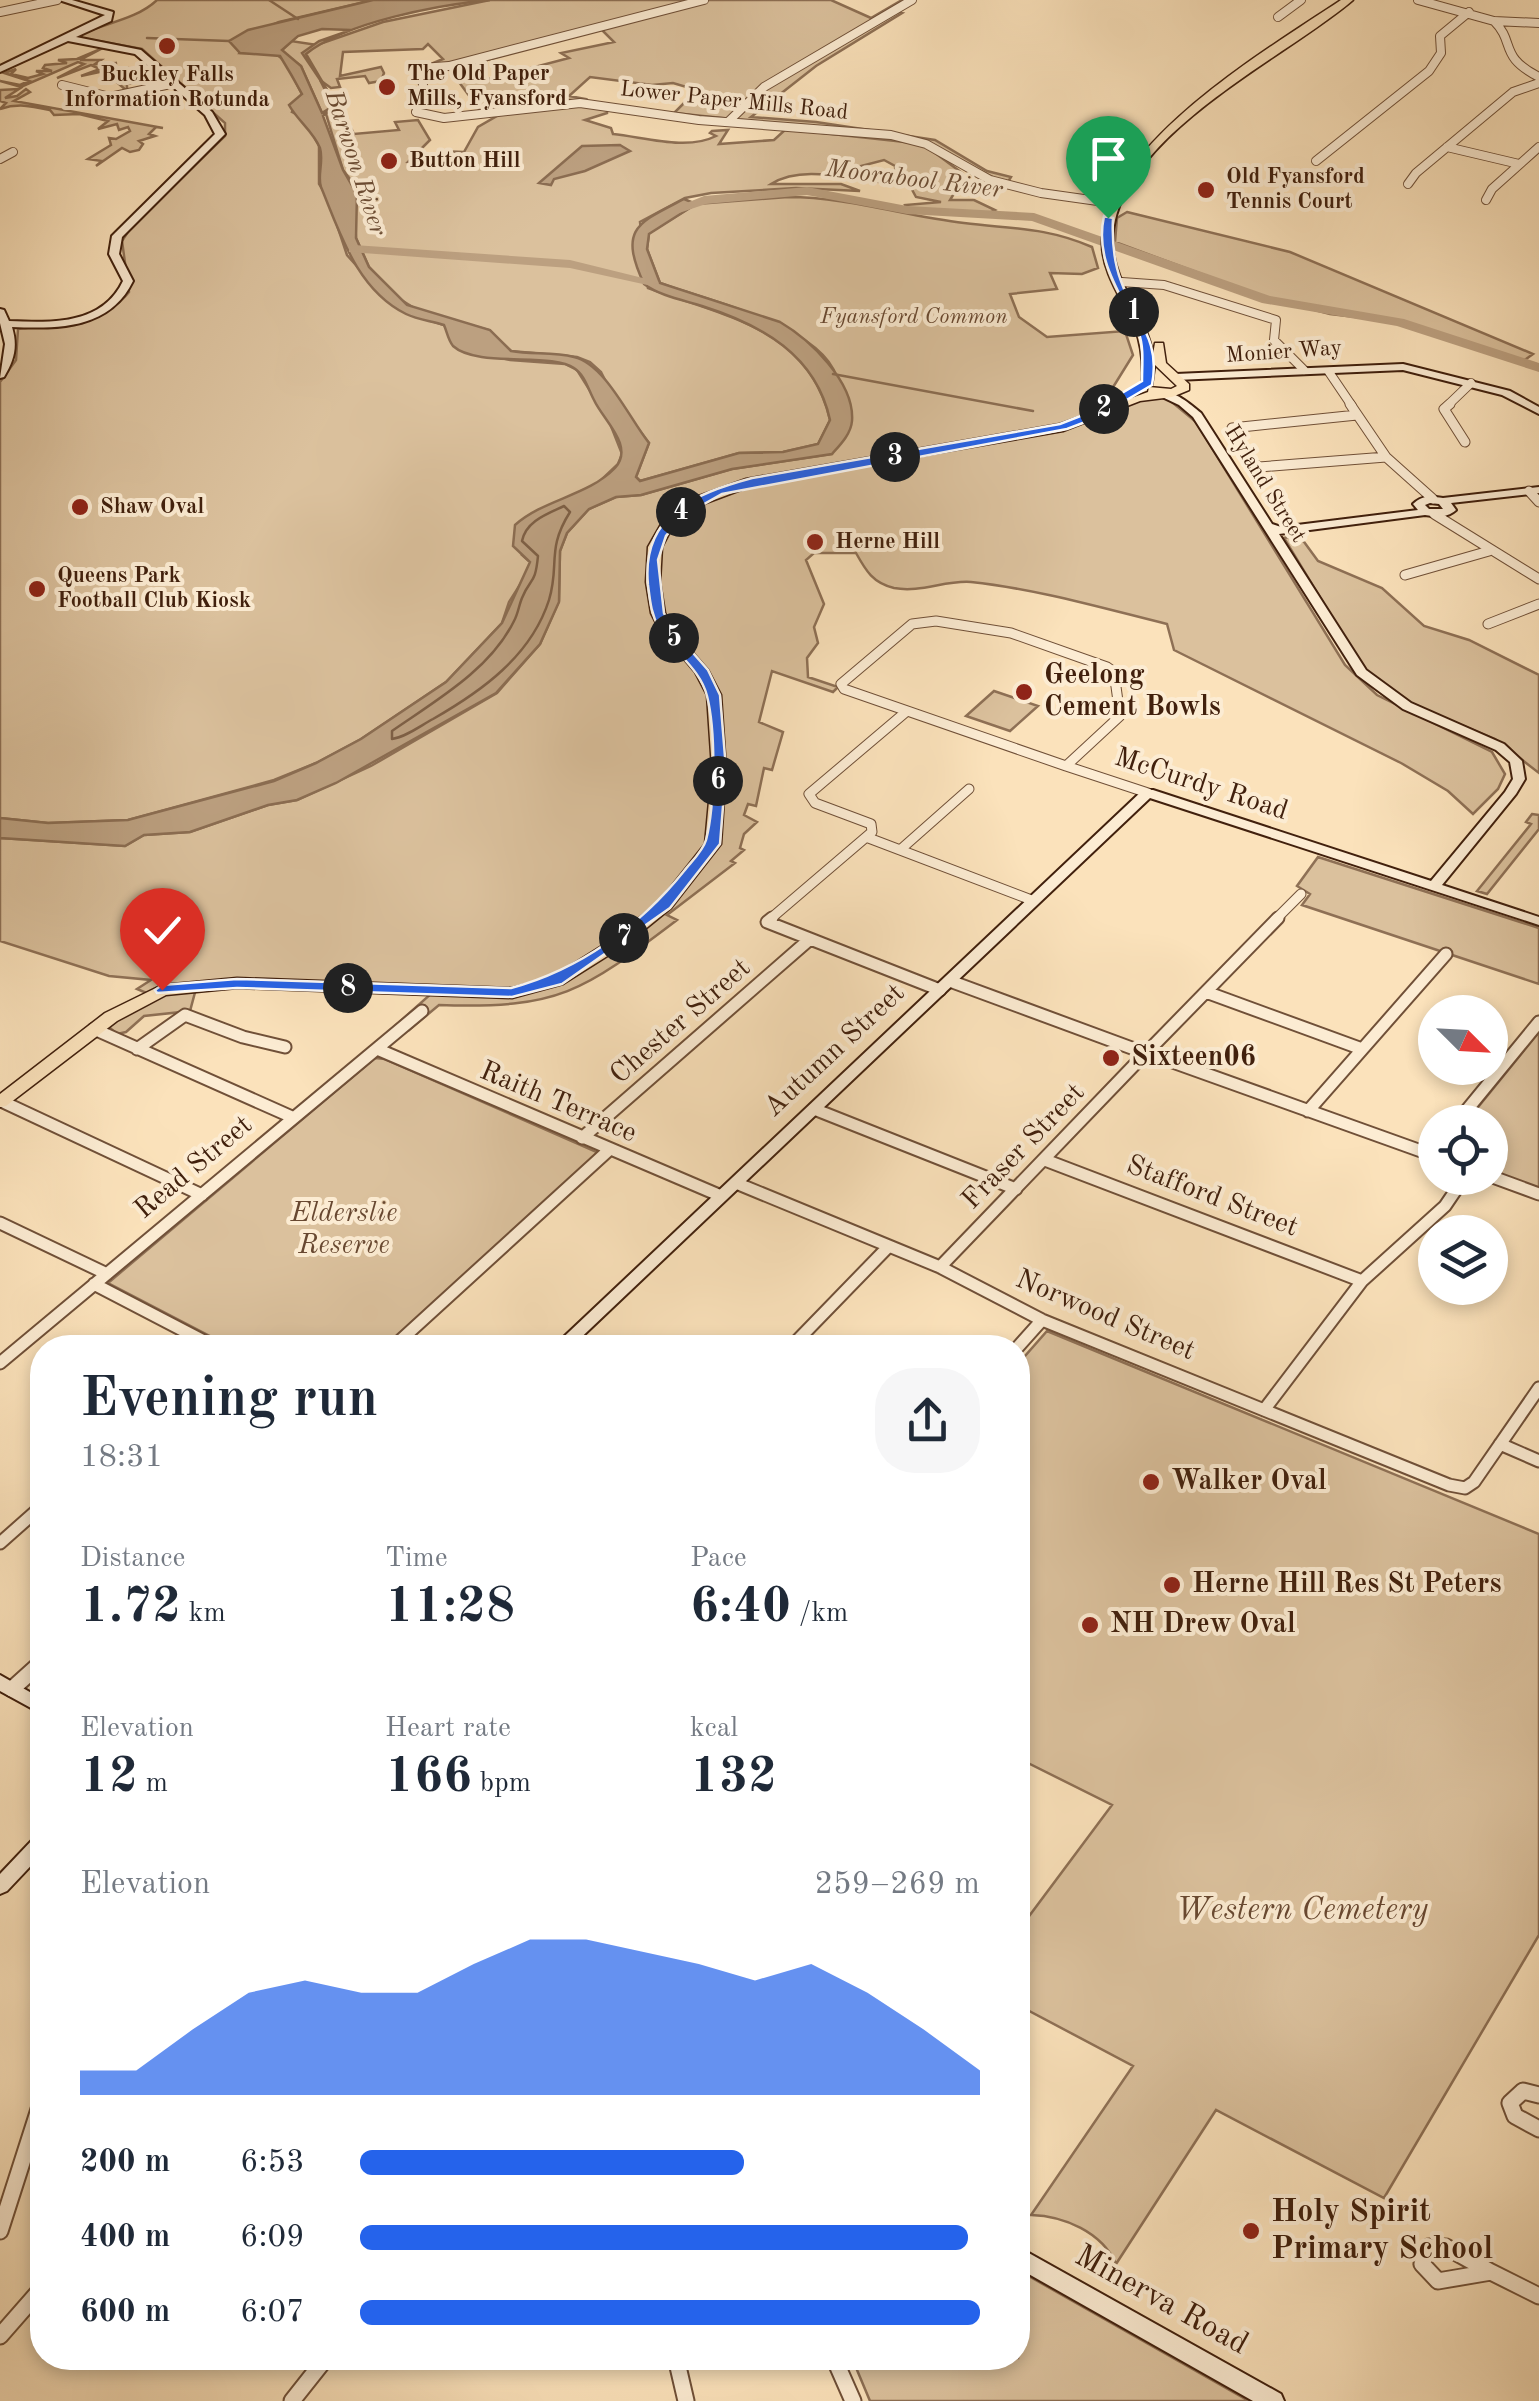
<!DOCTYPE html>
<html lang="en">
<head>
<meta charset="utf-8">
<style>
	body { margin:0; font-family:"Old Standard TT",serif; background:#f6f6f7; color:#1f2937; height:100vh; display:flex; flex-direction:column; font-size:38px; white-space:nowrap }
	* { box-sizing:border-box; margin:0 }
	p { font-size:32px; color:#747a83 }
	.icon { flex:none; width:55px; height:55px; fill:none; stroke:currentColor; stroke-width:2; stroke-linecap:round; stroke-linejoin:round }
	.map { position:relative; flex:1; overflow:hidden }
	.panel { position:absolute; left:30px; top:1335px; width:1000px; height:1035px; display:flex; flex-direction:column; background:#fff; border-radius:40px; box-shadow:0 5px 15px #0003 }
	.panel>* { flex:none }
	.needle { width:65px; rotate:114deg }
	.fabs { position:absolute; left:1418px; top:995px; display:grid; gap:20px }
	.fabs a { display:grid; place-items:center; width:90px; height:90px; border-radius:50%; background:#fff; box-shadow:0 5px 15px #0003; font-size:50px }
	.pin { position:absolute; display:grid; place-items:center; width:85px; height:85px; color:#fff; margin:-102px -42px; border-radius:50% 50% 50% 0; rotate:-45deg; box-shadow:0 0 10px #0007 }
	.pin .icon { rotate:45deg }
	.km { position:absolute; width:50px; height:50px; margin:-25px; border-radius:50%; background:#222; color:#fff; font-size:28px; line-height:50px; text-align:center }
	.round { display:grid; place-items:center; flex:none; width:105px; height:105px; border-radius:40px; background:#f6f6f7 }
	.head { display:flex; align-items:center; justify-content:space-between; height:170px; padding:0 50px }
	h1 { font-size:55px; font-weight:800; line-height:75px }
	.figures { display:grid; grid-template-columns:repeat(3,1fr); gap:15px; height:170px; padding:10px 50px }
	.figures div { display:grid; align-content:center }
	.figures b { font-size:50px; font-weight:800 }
	.figures small { font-size:28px; font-weight:400 }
	.figures p { font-size:28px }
	.chart { height:280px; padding:20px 50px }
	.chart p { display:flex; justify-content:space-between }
	.chart svg { width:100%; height:180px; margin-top:10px; fill:#2563eb; opacity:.7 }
	ul { padding:0 50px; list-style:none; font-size:32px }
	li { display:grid; grid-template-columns:160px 120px 1fr; align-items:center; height:75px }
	li i { height:25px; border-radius:12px; background:#2563eb }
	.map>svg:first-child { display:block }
</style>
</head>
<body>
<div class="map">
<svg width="1539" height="2401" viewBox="0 0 1539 2401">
	<rect width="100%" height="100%" fill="#fbe2bb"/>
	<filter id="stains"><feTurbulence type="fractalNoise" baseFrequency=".002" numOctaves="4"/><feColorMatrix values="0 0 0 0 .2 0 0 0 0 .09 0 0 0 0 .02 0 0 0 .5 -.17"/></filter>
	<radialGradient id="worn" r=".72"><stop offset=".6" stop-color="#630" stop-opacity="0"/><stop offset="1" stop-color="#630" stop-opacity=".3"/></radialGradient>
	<!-- green -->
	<path fill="#dbc19d" stroke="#8e7055" stroke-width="2.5" fill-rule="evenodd" d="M157 0H373L279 22 263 29 240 53H274C289 60 294 81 302 94L292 112 304 118 319 146V184L328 198 347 255 373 284 428 320 444 325 459 349 510 360 565 364 577 370 609 421 622 454 618 464 522 555 530 562V569L509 602 502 623 446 682 361 739 316 763 274 780 128 820 48 823 0 818V382L16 360 18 329C57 324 102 326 129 292L122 241 131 227 225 136V123L142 49 82 38 81 34C106 23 137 19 157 0Z
		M490 0H831L871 18 902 0H912L897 12 902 13 816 66 751 117 816 122 935 140 987 171 1011 177 1008 182 1001 181 914 138 674 113 697 90 673 83 652 85 590 77 569 96 585 99 582 101 548 98 554 102 481 112 448 67 462 66 431 64 443 59 428 44 423 49 343 52 340 76 381 67 384 73 381 81 369 83 365 76 337 79 340 87 331 88 320 80 333 106 322 113 301 66 281 51 291 41 317 45 383 22ZM600 28 614 42 561 53 569 58 481 81 469 65Z
		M103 48 80 60H101L95 64 117 63 103 67 115 70 129 68 111 73 116 78 132 75 122 78 126 82 152 74 164 82 155 78 127 84V91L104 71 81 76 100 69 91 65 57 78 84 64 78 62 21 87 0 81 20 85 29 81 4 73 16 69 11 74 28 78 43 74 36 71H52L43 68 45 65 67 63 58 60 77 59Z
		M19 89 5 98 17 96 26 89 30 92 14 101 163 128 156 127 149 134 155 136 139 141 143 144 139 150 130 152 122 148 96 166 102 161 88 159 111 145 109 138 116 139 130 131 128 127 119 130 117 124 98 129 108 121 79 114 54 115 50 110C31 106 18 103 0 109L6 103 0 101V90Z
		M569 105 607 109V113L585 120 611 128 613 134C644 137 687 151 716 136L710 133 712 131 728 130 719 144 774 140 786 129 923 144 962 173 957 179 966 183 958 187 950 200H974L995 210 987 214 906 208 905 205 941 202 916 197 910 186 896 182 895 166 884 160 842 171 878 175 895 183C857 183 806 162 771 184H841L860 191 796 188 711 193 685 198 640 222 648 288C724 316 809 328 830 420L818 444 783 452 739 453 640 481 636 477 649 443 612 394 601 372 590 362 577 357 511 351 489 330 419 311 395 296 369 267 356 238 353 183 343 170 326 114 333 110 348 122 344 126H350L354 134 399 130 395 122 418 120 430 140 408 162 439 164 438 151 464 152 478 127 504 112Z
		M788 197C847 197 905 216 964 223 1012 229 1046 227 1092 247L1098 268 1082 274 1050 273 1057 289 1010 294 1019 317 1047 337 1125 331 1133 355 1102 405 1085 415 1161 393 1196 422 1345 665 1377 695 1492 752 1505 774 1498 789 1473 814 1448 791 1401 763 1174 650 1167 624C1102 608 1037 589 971 582 945 580 921 593 894 588 873 583 866 571 856 553H814L806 560 824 604 814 627 818 643 807 658 808 677 838 687 833 692 772 671 759 722 783 732 772 770 764 768 756 806 748 804 744 815 757 822 744 834 740 848 744 850 731 861 735 863 667 915 677 920C582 992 560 1009 439 1005L409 1030 396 1025 432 993 197 985 190 1011 144 1016 126 1032 117 1034 103 1022 149 994 137 989 151 980 109 976 0 941V838L125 846 144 835 190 832 268 805 297 800 371 766 497 693 540 644 559 601 560 551 567 533 589 509 616 497 641 495 732 469 832 454C834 432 841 405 838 384 831 327 705 300 660 283L647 249 649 233 696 204Z
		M1127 212 1290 252 1533 354 1522 362 1399 322 1330 314 1261 296 1115 242 1117 218Z
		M1299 535 1318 561 1382 588 1424 626 1469 640 1539 675V773L1495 739 1406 702 1364 670 1284 538Z
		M994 691 1038 706 1010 731 966 716Z
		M1532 814 1539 815V829L1487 894 1477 891 1531 824 1526 822Z
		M1318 857 1539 928V984L1302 905 1310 894 1297 886Z
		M1539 1032V1191L1490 1173V1122H1466Z
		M375 1058 385 1059 599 1153 385 1347H231L108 1283Z
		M1047 1331 1539 1534V1935L1384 2198 1216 2110 1116 2264C1102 2232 1064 2216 1031 2215L1133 2066 1018 2005V1931L1112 1805 1018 1758V1364Z
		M1018 2270 1249 2401H870L852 2358H1018Z"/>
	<!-- water -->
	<path fill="#bca080" stroke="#8b6d52" stroke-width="2.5" fill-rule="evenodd" d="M373 0H490C438 5 346 22 306 54L336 105 323 116 343 170 357 194 356 238 369 267 407 305 490 330 511 351C532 355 553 351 574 357 605 364 629 418 649 443L636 477 640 481 739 453 783 452 818 444 830 420C816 355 762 325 702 306 683 300 660 296 644 284 618 228 638 223 684 199L696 204 649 234 647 249 660 283 780 322C809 339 855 382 852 421 851 434 840 445 832 454L732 469 641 495 616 497 589 509 567 533 560 551 559 602 540 644 496 693 336 783 297 800 268 805 190 832 144 835 125 846 0 838V818L48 823 128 820 274 781 316 763 361 739 446 682 502 623 530 562 513 546 515 525C544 499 588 496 615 468 635 446 603 420 594 400 588 389 585 375 574 368 552 352 477 368 453 346 448 340 447 332 444 325 432 321 418 320 406 314 357 290 340 233 321 187 317 176 324 161 320 148 313 131 297 120 289 105L302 94C295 81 288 69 280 56L240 53 229 41 248 30ZM322 29 351 30 319 41 302 53 329 93 332 109 322 113 301 66 282 50 298 36Z
		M620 145 630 151 585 171 554 179 551 185 539 183 582 146Z"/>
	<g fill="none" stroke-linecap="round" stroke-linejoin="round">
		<!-- shore -->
		<path stroke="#7e6046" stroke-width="2.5" d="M564 506 570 512C546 550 560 564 549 600 531 656 482 691 433 719 420 726 406 737 392 739V731C435 701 490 670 514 621 518 614 519 605 522 598 531 576 535 586 538 556L522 541C526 521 547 514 564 506Z"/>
		<!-- stream -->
		<path stroke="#8b6d52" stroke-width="2.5" d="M269 0 298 19
			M147 38 229 41
			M833 374 1033 411"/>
		<!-- river -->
		<path fill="#bca080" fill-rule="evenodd" d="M807 187 907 206 1034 213 1270 296 1404 319 1539 363V372L1397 326 1262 303 1032 221 907 214 807 195 706 204 670 216 664 212 704 196Z
			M354 245 570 260 659 282 652 286 570 268 349 252V246Z"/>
		<defs>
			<path id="street-far3" d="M704 0 449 66 421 68 424 94 416 112 444 118 580 103 699 120 891 135 926 144 990 180 1041 193 1112 203
				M1418 0 1494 21C1516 43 1498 56 1539 77
				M0 12 57 0
				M1278 17 1301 0
				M1494 21 1539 23
				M62 85 110 97 175 83
				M729 121 764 87 912 0
				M1447 147 1519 164
				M0 159 13 152
				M1316 161 1429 71 1441 53 1440 36 1469 12
				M1408 184 1416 173 1513 92 1539 83
				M1486 200 1492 189 1539 147
				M1122 282 1164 285 1276 320 1274 340 1304 370
				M1329 372 1352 406
				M1447 406 1471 383"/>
			<path id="street-far2" d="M1350 404 1386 457 1433 499
				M1450 404 1444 409 1465 442
				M1357 415 1232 428 1251 462 1259 467 1386 457
				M1529 491 1539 502
				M1434 514 1539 579
				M1405 575 1489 551
				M936 621 1011 633 1107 667 1114 672 1120 716 1066 766 844 689 841 684 912 624Z
				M1488 624 1539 604
				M1066 766 1148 793
				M866 837 1034 901
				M900 850 969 789
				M769 920 872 832 871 824 815 803 809 794 907 711
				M1275 920 1301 894"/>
			<path id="street-far1" d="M772 918 767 922 940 990
				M950 981 1137 1050
				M1206 992 1362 1049
				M94 1029 292 1117
				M1151 1048 1278 918
				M137 1049 185 1015 243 1037 285 1047
				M377 1049 721 1196
				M1156 1056 1435 1156
				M1 1101 202 1195
				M814 1109 1016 1189
				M1308 1111 1446 954
				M1457 1122 1539 1022
				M582 1138 810 939
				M1045 1160 1362 1281
				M1490 1176 1539 1194
				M736 1183 940 1267 1042 1320 1449 1485 1465 1488 1474 1482 1539 1388
				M0 1223 107 1274
				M940 1267 1141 1058
				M94 1284 217 1348
				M392 1348 609 1150
				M790 1348 889 1246
				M1017 1348 1042 1320
				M0 1363 422 1011
				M1264 1410 1362 1281 1445 1206 1464 1178
				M1500 1444 1539 1461
				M0 1543 42 1506"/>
			<path id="street" d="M12 1689 42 1662
				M1539 2095 1523 2091 1510 2103 1515 2116 1539 2129
				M0 2231 42 2100
				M1429 2247H1446L1491 2272 1438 2281 1422 2264Z
				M1491 2272 1539 2296
				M0 2336 42 2288
				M676 2358 686 2401
				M834 2358 853 2401
				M292 2401 326 2358"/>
			<path id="secondary" d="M59 0H72L113 12 111 21 76 37 141 50 212 112 225 134 122 237 119 254 133 281C110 329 59 329 12 327 18 347 14 360 4 377L0 378 5 344 0 323V309L4 310 9 321C52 323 102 325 123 281L109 254 112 236 215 134 205 115 135 54 68 41 0 72V66L105 15Z
				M1403 364 1510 391 1539 407V414L1502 395 1403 370 1176 380 1171 377 1176 374Z
				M1158 391C1174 390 1189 403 1201 413L1272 524 1281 527 1418 510 1413 504C1422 495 1431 496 1443 498L1539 487V493L1451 503 1456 510C1447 518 1437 517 1425 515L1279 534 1366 670 1411 703 1504 744 1522 761 1525 779 1516 794 1442 885 1539 917V925L1150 798 570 1348H552L1143 790H1153L1431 881 1505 792 1513 779 1510 762 1496 750 1403 709 1357 675 1193 417 1179 405 1158 395ZM1430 503 1439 504 1443 509H1429L1425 505Z
				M0 1675 42 1699V1714L0 1691Z
				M42 1834V1854L7 1891 0 1894V1874L35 1837Z
				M1018 2247 1281 2394 1284 2401H1253L1018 2268Z"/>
			<path id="primary" d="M1341 0H1353C1286 58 1107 141 1113 246 1115 285 1147 316 1153 354L1155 343H1163L1166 363 1189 384V390L1172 397 1140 401 1063 431 754 485 706 503 674 524 662 547 660 582 665 613 673 630 708 670 721 695 726 769 721 844 671 908 628 943 563 984 512 998 237 988 166 995 117 1021 6 1106 0 1107V1094L105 1013 162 985 237 978 512 988 551 978 616 937 659 902 705 844 712 769 707 695 695 672 660 631 651 613 646 582 648 547 664 519 696 497 746 479 1060 424 1148 392 1149 387 1171 389 1177 386 1155 365 1152 385 1142 382C1143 363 1142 347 1135 329 1124 302 1102 274 1102 244 1102 146 1268 49 1341 0Z"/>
		</defs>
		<!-- street-far3 casing -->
		<use href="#street-far3" stroke="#705038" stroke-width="10"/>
		<!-- street-far2 casing -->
		<use href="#street-far2" stroke="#705038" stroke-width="11"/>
		<!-- street-far1 casing -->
		<use href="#street-far1" stroke="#705038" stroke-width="15"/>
		<!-- street casing -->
		<use href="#street" stroke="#705038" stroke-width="19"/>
		<!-- secondary casing -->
		<use href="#secondary" stroke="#41200d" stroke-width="4"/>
		<!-- primary casing -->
		<use href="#primary" stroke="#41200d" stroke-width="3"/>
		<!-- street-far3 -->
		<use href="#street-far3" stroke="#fcecd3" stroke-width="8"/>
		<!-- street-far2 -->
		<use href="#street-far2" stroke="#fcecd3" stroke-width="9"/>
		<!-- street-far1 -->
		<use href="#street-far1" stroke="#fcecd3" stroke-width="11"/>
		<!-- street -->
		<use href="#street" stroke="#fcecd3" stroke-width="15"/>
		<!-- secondary -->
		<use href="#secondary" fill="#fcecd3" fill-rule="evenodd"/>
		<!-- primary -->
		<use href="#primary" fill="#fbe2bb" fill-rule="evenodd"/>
	</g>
	<!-- route -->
	<path fill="#2563eb" stroke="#fff" stroke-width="2.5" d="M1104 216 1113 218C1112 240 1113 260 1121 281 1135 321 1161 338 1152 385L1096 418 1067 429 722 494 683 516 666 536 658 560 664 613 673 630 708 670 720 695 726 769 720 844 670 908 562 984 512 997 237 988 157 993 155 990 162 985 237 979 511 988C579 970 641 925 684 871 691 862 703 851 706 840 715 805 716 732 707 696 700 668 673 652 659 628 651 614 650 601 648 585 641 516 693 494 752 478L1060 424 1088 413 1142 381C1142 366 1144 347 1139 334 1122 294 1094 262 1104 216Z"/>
	<!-- markers -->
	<g fill="#8f2418" stroke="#fcecd3" stroke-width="4">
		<circle cx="167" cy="46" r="10"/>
		<circle cx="387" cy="87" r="10"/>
		<circle cx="389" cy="161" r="10"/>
		<circle cx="1206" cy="190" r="10"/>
		<circle cx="80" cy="507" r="10"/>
		<circle cx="815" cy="542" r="10"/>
		<circle cx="37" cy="589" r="10"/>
		<circle cx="1024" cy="692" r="10"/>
		<circle cx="1111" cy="1058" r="10"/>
		<circle cx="1151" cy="1482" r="10"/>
		<circle cx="1172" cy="1585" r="10"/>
		<circle cx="1090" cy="1625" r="10"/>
		<circle cx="1251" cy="2231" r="10"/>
	</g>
	<g text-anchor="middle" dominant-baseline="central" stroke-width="8" stroke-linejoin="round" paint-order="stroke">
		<!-- far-poi labels -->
		<g font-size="22" font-weight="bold" fill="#41200d" stroke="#fcecd3" text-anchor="start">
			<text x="407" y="74">The Old Paper<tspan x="407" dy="25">Mills, Fyansford</tspan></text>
			<text x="167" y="75" text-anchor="middle">Buckley Falls<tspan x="167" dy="25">Information Rotunda</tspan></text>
			<text x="409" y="161">Button Hill</text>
			<text x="1226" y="177">Old Fyansford<tspan x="1226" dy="25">Tennis Court</tspan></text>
			<text x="100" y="507">Shaw Oval</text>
			<text x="835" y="542">Herne Hill</text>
			<text x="57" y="576">Queens Park<tspan x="57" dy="25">Football Club Kiosk</tspan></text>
		</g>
		<!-- far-street labels -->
		<g font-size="22" fill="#41200d" stroke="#fcecd3">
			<text transform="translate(734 101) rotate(6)">Lower Paper Mills Road</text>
			<text transform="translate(1284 352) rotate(-4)">Monier Way</text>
			<text transform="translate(1265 484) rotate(58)">Hyland Street</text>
		</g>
		<!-- far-park labels -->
		<g font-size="22" font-style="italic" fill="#684831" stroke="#fcecd3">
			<text x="914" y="317">Fyansford Common</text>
		</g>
		<!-- far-water labels -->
		<g font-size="25" font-style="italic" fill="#6c4d35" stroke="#fcecd3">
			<text transform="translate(355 163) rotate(72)">Barwon River</text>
			<text transform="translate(914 180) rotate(7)">Moorabool River</text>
		</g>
		<!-- poi labels -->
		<g font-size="28" font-weight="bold" fill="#41200d" stroke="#fcecd3" text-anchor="start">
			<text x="1044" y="676">Geelong<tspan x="1044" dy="32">Cement Bowls</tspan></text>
			<text x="1131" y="1058">Sixteen06</text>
			<text x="1171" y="1482">Walker Oval</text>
			<text x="1192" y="1585">Herne Hill Res St Peters</text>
			<text x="1110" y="1625">NH Drew Oval</text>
		</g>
		<!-- street labels -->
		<g font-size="28" fill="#41200d" stroke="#fcecd3">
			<text transform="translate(1201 785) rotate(18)">McCurdy Road</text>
			<text transform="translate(681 1022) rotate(-41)">Chester Street</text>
			<text transform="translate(835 1051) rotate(-43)">Autumn Street</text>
			<text transform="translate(558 1103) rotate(23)">Raith Terrace</text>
			<text transform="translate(1024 1147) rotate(-46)">Fraser Street</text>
			<text transform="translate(194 1168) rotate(-40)">Read Street</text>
			<text transform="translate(1212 1197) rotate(21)">Stafford Street</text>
			<text transform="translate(1105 1316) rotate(23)">Norwood Street</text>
		</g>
		<!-- park labels -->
		<g font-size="28" font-style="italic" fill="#684831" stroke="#fcecd3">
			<text x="344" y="1214">Elderslie<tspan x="344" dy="32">Reserve</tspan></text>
		</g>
		<!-- near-park labels -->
		<g font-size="32" font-style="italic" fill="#684831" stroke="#fcecd3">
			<text x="1302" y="1911">Western Cemetery</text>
		</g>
		<!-- near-poi labels -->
		<g font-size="32" font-weight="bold" fill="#41200d" stroke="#fcecd3" text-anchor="start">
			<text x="1271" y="2213">Holy Spirit<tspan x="1271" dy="37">Primary School</tspan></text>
		</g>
		<!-- near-street labels -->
		<g font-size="32" fill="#41200d" stroke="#fcecd3">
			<text transform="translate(1161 2301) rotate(29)">Minerva Road</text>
		</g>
	</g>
	<rect width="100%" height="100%" filter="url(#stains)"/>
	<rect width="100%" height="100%" fill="url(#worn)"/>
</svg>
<div class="fabs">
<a><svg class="needle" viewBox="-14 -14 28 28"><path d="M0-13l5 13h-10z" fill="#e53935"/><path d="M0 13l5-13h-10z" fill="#747a83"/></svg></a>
<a><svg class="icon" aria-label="locate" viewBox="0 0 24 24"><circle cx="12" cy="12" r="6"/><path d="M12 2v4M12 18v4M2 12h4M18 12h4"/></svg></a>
<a><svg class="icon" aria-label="layers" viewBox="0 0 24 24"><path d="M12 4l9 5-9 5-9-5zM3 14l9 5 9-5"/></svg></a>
</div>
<div class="pin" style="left:1108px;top:218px;background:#1e9e55"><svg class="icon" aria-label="arrive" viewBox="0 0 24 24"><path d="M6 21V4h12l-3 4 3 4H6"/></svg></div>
<div class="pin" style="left:162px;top:990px;background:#d93025"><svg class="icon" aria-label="check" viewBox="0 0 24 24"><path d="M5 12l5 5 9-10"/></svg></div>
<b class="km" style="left:1134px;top:312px">1</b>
<b class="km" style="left:1104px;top:409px">2</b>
<b class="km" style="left:895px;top:457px">3</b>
<b class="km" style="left:681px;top:512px">4</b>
<b class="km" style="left:674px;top:638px">5</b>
<b class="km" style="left:718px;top:781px">6</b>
<b class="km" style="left:624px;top:938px">7</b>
<b class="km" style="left:348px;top:988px">8</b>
<section class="panel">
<div class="head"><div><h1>Evening run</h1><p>18:31</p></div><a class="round"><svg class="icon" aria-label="share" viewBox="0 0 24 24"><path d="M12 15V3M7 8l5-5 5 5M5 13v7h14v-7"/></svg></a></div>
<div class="figures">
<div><p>Distance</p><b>1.72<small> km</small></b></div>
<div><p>Time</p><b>11:28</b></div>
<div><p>Pace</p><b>6:40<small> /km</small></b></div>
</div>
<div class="figures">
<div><p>Elevation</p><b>12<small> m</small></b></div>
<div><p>Heart rate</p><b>166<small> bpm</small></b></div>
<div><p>kcal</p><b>132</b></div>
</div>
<div class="chart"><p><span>Elevation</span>259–269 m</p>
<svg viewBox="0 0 160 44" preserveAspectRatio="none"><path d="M0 44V38L10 38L20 28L30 19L40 16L50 19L60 19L70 12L80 6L90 6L100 9L110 12L120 16L130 12L140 19L150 28L160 38V44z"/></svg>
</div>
<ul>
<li><b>200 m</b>6:53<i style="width:62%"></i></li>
<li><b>400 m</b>6:09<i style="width:98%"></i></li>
<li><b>600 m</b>6:07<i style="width:100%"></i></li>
</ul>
</section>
</div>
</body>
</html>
